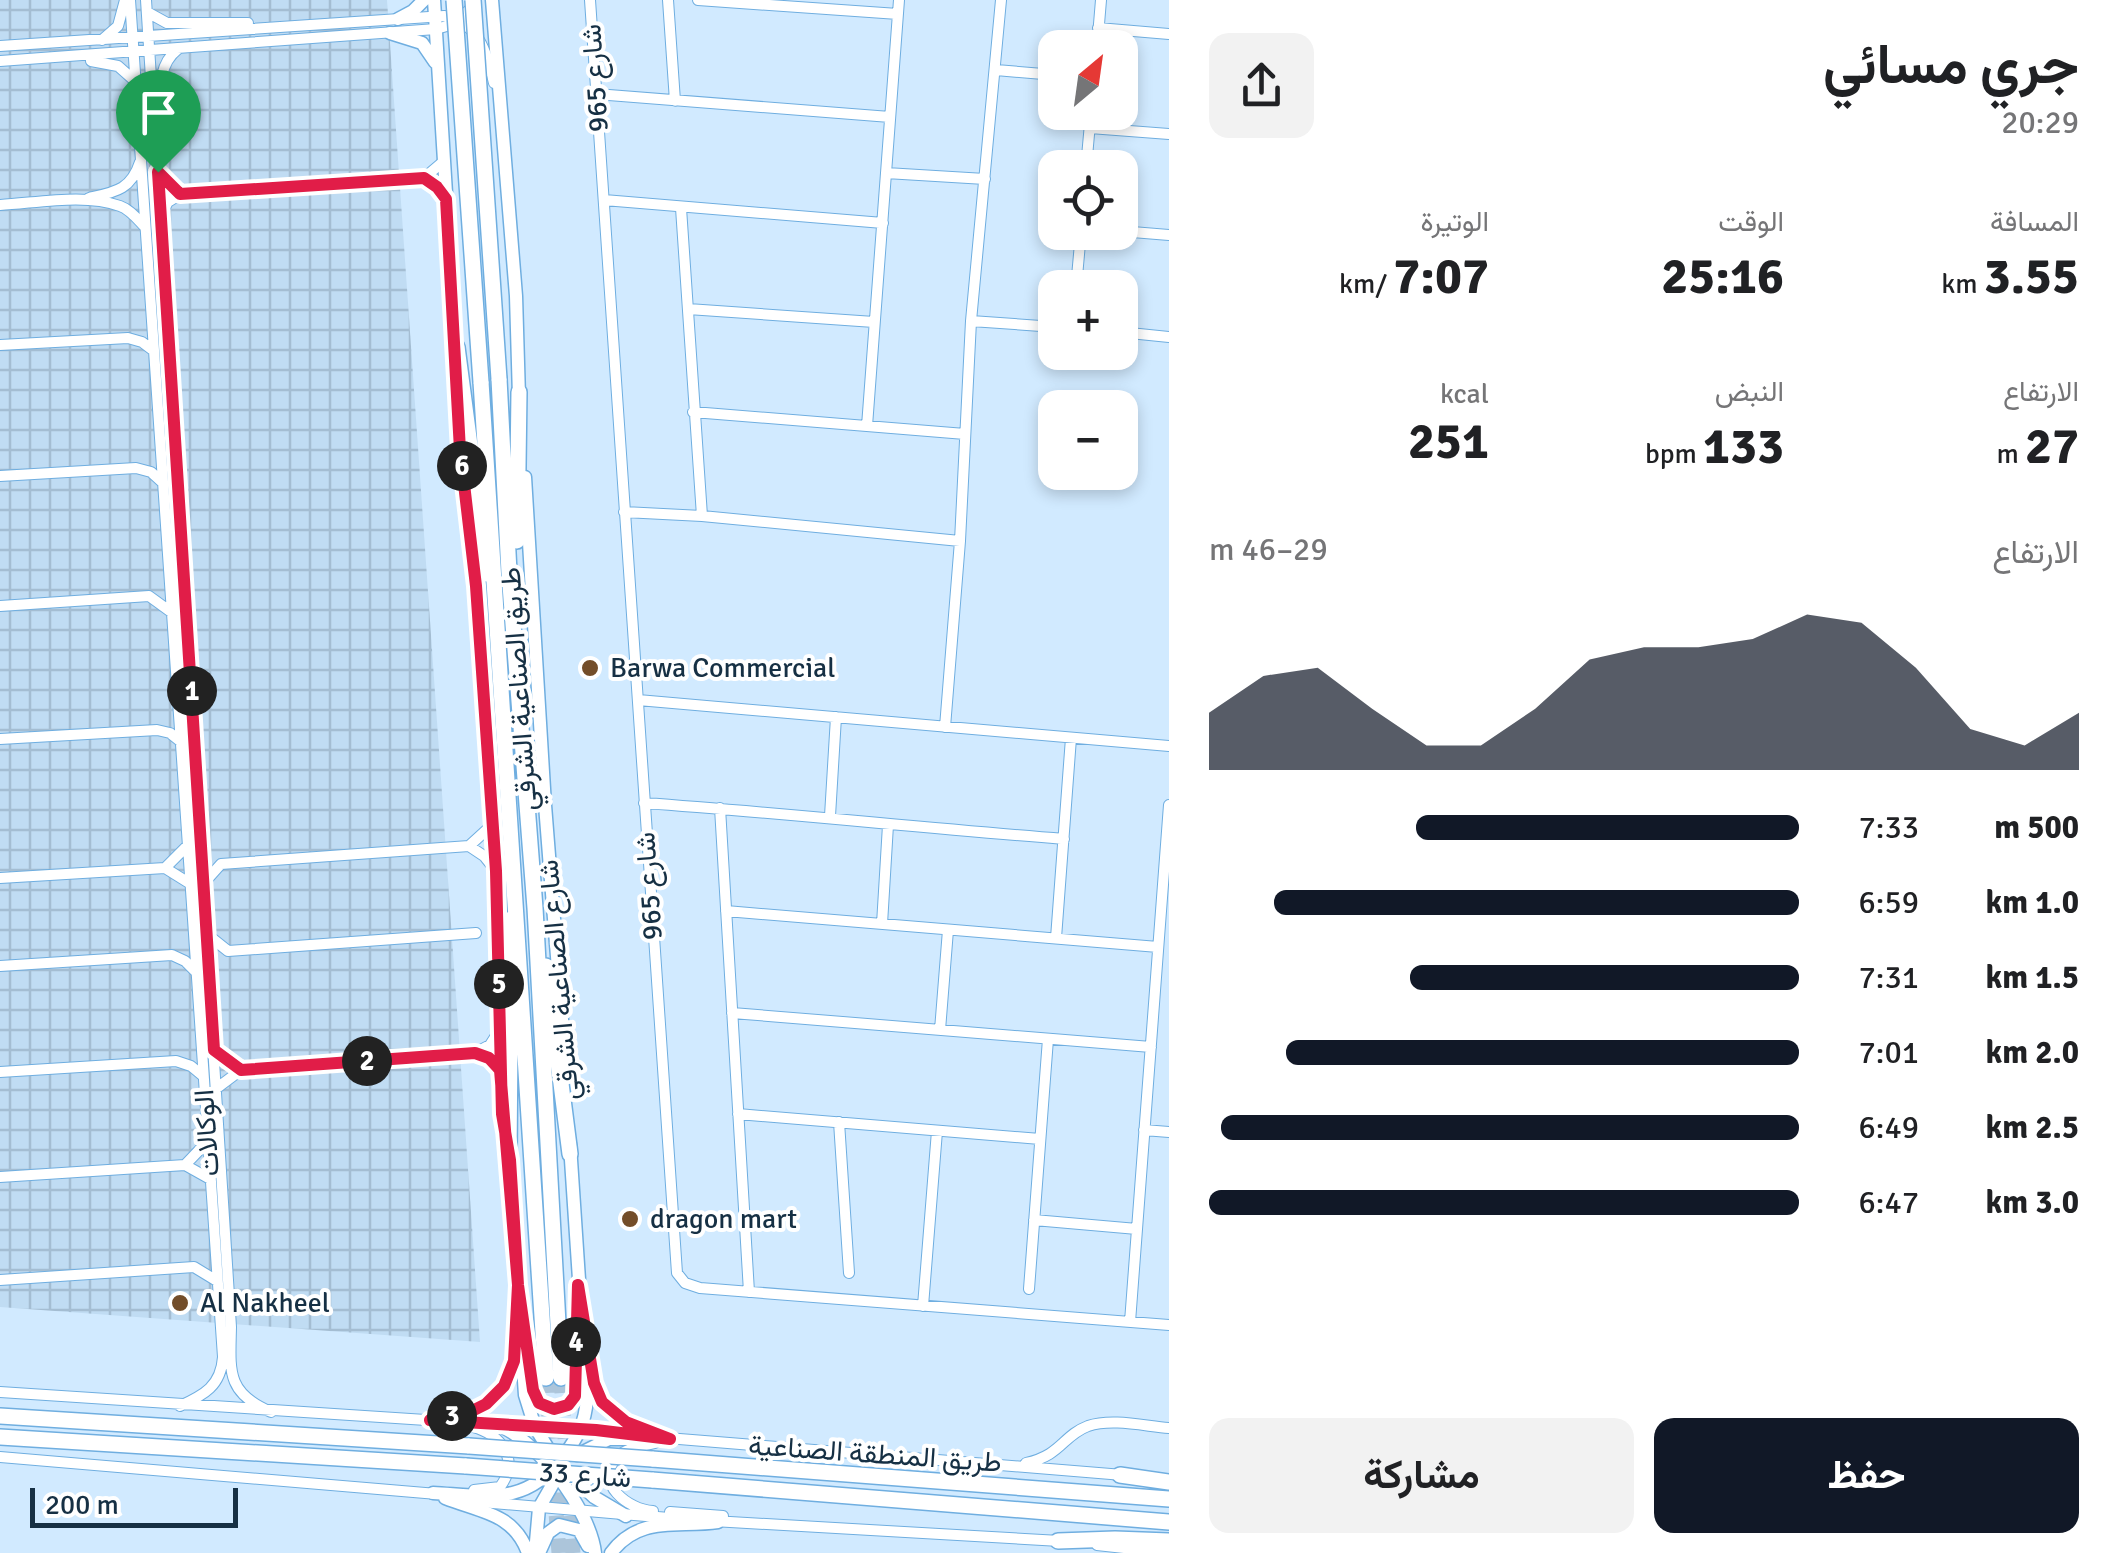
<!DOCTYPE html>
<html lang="ar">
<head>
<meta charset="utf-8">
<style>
	body { margin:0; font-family:Signika,Vazirmatn,sans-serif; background:#f2f2f2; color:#202124; direction:rtl; height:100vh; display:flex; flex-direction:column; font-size:38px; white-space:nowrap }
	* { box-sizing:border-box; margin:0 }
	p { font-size:32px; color:#757577 }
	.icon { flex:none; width:55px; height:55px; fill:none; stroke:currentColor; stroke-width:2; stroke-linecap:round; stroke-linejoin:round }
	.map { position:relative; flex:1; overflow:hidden; direction:ltr }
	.drawer { display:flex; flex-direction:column; background:#fff; width:950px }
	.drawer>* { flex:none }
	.needle { width:65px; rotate:29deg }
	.tools { position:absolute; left:1038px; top:30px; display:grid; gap:20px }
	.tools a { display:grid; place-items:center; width:100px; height:100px; border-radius:20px; background:#fff; box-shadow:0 5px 15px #0003; font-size:50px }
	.scale { position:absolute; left:30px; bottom:25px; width:208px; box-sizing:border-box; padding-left:10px; border:5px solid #163044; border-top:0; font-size:28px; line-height:35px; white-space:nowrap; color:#163044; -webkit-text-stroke:8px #fff; paint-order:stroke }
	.pin { position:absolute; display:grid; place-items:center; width:85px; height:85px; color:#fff; margin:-102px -42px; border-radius:50% 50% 50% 0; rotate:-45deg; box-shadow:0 0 10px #0007 }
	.pin .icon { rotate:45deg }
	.km { position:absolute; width:50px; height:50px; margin:-25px; border-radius:50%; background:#222; color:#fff; font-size:28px; line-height:50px; text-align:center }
	.round { display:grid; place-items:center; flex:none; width:105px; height:105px; border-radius:20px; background:#f2f2f2 }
	.headline { display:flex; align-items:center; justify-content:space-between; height:170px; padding:0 40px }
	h1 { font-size:55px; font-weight:700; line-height:75px }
	.metrics { display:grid; grid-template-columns:repeat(3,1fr); gap:15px; height:170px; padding:10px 40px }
	.metrics div { display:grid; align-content:center }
	.metrics b { font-size:50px; font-weight:700 }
	.metrics small { font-size:28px; font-weight:400 }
	.metrics p { font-size:28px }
	.chart { height:280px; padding:20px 40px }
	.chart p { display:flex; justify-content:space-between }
	.chart svg { width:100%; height:180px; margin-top:10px; fill:#111827; opacity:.7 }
	.primary-button { display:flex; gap:20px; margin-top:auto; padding:20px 40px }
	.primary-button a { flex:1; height:115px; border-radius:20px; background:#111827; color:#fff; font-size:40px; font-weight:700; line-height:115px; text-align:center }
	.primary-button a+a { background:#f2f2f2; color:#202124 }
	ul { padding:0 40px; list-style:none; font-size:32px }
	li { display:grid; grid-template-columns:160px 120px 1fr; align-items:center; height:75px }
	li i { height:25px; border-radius:12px; background:#111827 }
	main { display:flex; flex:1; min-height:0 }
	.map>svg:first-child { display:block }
</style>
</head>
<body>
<main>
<section class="drawer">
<div class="headline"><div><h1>جري مسائي</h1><p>20:29</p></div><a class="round"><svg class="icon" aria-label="share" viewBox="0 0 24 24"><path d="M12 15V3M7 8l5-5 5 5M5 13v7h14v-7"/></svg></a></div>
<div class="metrics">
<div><p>المسافة</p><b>3.55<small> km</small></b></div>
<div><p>الوقت</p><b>25:16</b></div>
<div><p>الوتيرة</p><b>7:07<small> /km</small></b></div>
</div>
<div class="metrics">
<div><p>الارتفاع</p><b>27<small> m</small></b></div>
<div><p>النبض</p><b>133<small> bpm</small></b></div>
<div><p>kcal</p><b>251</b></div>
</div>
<div class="chart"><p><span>الارتفاع</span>29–46 m</p>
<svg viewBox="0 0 160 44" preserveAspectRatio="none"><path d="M0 44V30L10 21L20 19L30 29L40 38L50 38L60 29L70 17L80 14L90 14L100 12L110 6L120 8L130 19L140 34L150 38L160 30V44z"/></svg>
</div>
<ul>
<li><b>500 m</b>7:33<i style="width:65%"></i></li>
<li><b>1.0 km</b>6:59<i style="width:89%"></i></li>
<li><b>1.5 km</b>7:31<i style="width:66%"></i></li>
<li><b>2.0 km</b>7:01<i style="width:87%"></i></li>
<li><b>2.5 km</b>6:49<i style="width:98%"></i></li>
<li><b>3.0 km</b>6:47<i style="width:100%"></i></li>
</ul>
<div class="primary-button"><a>حفظ</a><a>مشاركة</a></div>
</section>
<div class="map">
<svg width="1169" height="1553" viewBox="0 0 1169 1553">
	<defs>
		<pattern id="industrial-grid" width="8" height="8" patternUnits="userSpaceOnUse" patternTransform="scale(2.5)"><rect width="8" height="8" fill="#c0dcf3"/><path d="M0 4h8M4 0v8" fill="none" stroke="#a4bdd2"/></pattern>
	</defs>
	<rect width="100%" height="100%" fill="#d1eaff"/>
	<!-- industrial -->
	<path fill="url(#industrial-grid)" d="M0 0H387L480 1342 0 1307Z"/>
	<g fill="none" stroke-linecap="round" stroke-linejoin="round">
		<!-- highway-tunnel -->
		<path stroke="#acc5da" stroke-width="15" stroke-dasharray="15 8" stroke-linecap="butt" d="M546 1378 559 1553
			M561 1378 573 1553"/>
		<defs>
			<path id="minor" d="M130 0 223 1357C221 1386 204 1395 180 1406
				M146 0 231 1327C230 1371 226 1393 271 1412
				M590 0 677 1273 685 1283 700 1288 1169 1325
				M668 0 675 101
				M698 0 898 14
				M147 12 167 23H248
				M1098 28 1169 34
				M102 40 118 26 125 0
				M0 46 444 16C479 23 487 53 494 83
				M1097 48 1101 0
				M0 61 436 29 454 24 474 5
				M91 61 118 66 136 82
				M996 70 1055 75
				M596 94 890 117
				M1090 128 1169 134
				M159 134C163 105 152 69 178 49
				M1086 168 1091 112
				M886 173 985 179
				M89 198C115 192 131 190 140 162
				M604 200 883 223
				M0 205C37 203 85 193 120 206 131 210 137 219 145 227
				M681 208 702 516
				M161 214 168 202 181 194 424 178 444 161
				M1120 231 1169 235
				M1076 288 1081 232
				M688 309 874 322
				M971 321 1055 327
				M1120 332 1169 337
				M0 345 128 338 142 342 154 351
				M693 412 965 434
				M867 426 899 0
				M0 476 136 468 151 472 162 482
				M624 512 702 516 960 541
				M0 606 149 596 171 612
				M638 700 1169 746
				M945 727 960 541 971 321 1001 0
				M0 739 157 730 170 733 180 741
				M644 803C784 813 923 828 1064 839
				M720 808 749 1292
				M830 816 836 717
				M469 846 484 856 496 871
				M165 868 187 846
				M0 878 165 868 189 883
				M204 883 221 864 469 846 492 825
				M726 911 1158 947
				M882 924 888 825
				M208 935 228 951 476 933
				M1056 938 1071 738
				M0 966 172 955 185 961 195 971
				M732 1013 1151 1047
				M940 1030 948 930
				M214 1049 241 1070
				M0 1072 176 1061 191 1066 203 1076
				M217 1088 241 1070 475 1053 490 1045 499 1031
				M738 1114 1040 1139
				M839 1122 849 1273
				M1144 1130 1169 1132
				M185 1165 207 1142
				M0 1177 185 1165 210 1179
				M1034 1220 1137 1229
				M0 1280 194 1267 217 1281
				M1029 1289 1048 1039
				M923 1306 937 1131
				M1130 1322 1169 805
				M0 1392 640 1434
				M473 1427C502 1435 520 1460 500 1487L474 1490
				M667 1438 1123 1475
				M0 1457 437 1494
				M1026 1463C1062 1455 1062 1436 1088 1426 1112 1418 1144 1426 1169 1428
				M469 1501 681 1519
				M653 1511C629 1510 593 1483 617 1457 626 1448 643 1446 655 1443
				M670 1512 723 1516
				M713 1521 1060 1541
				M1097 1545 1169 1553"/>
			<path id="major" d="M434 0 456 354
				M492 0 516 296 519 397
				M398 19 413 11 424 0
				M390 33 422 43 435 62
				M456 389 485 690 499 919V1070L504 1132
				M525 477 545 805 566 1070
				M508 1152 525 1395 535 1427 552 1455
				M592 1370C599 1409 623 1423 658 1435
				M532 1377 539 1403C566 1419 577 1396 577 1372
				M430 1421C480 1411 512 1400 515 1343
				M495 1424C536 1438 590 1509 595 1553
				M577 1455 609 1439H670
				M565 1470 594 1497 626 1516
				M433 1493C488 1496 526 1506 563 1457 578 1437 585 1423 587 1399L570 1145
				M445 1498C480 1512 514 1513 528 1553
				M535 1553 539 1508 562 1468
				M539 1553 548 1533 559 1525 579 1530 588 1546
				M611 1553C639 1515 677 1528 718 1522"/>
			<path id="highway" d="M457 347 487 574
				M499 379 509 572 535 908 561 1378
				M481 382 546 1378
				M517 541 519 392
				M546 966 570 1154
				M509 1160 511 919
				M0 1416 469 1446
				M0 1437 466 1466
				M652 1459 1169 1499
				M1120 1475 1169 1482
				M652 1480 1169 1522
				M1058 1541 1115 1539 1169 1541"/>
		</defs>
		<!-- minor casing -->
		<use href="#minor" stroke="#6faee0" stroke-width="12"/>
		<!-- major casing -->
		<use href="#major" stroke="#6faee0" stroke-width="15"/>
		<!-- highway casing -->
		<use href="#highway" stroke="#6faee0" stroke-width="18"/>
		<!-- minor -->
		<use href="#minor" stroke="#fff" stroke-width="10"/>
		<!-- major -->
		<use href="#major" stroke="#fff" stroke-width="12"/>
		<!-- highway -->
		<use href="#highway" stroke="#fff" stroke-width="15"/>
		<defs>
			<path id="highway-bridge" d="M454 0 481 382
				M473 0 499 379
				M469 1446 652 1459
				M466 1466 652 1480"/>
		</defs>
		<!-- highway-bridge casing -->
		<use href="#highway-bridge" stroke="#6faee0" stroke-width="18" stroke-linecap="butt"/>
		<!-- highway-bridge -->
		<use href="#highway-bridge" stroke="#fff" stroke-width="15"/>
	</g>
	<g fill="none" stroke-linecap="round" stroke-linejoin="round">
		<defs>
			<path id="route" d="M158 172 214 1050 241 1070 475 1053 489 1058 500 1070 518 1285 514 1361 504 1386 486 1404 470 1412 430 1420 596 1430 670 1439 626 1422 602 1402 594 1383 578 1285 575 1396 568 1405 554 1409 539 1403 533 1390 518 1285 510 1160 502 1114 496 871 476 586 460 450 446 199 437 187 424 178 180 194 158 172"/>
		</defs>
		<!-- route casing -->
		<use href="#route" stroke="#fff" stroke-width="20"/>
		<!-- route -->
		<use href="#route" stroke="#e11d48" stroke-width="12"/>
	</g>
	<!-- markers -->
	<g fill="#734d29" stroke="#fff" stroke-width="4">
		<circle cx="590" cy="668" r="10"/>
		<circle cx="630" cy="1219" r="10"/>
		<circle cx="180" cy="1303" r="10"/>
	</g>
	<g text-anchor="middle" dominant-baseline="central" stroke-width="8" stroke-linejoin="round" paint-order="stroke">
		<!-- street labels -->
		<g font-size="28" fill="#163044" stroke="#fff">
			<text transform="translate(595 78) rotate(-94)">شارع 965</text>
			<text transform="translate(519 689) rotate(-94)">طريق الصناعية الشرقي</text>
			<text transform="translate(649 886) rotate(-94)">شارع 965</text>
			<text transform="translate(559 980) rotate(-95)">شارع الصناعية الشرقي</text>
			<text transform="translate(207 1133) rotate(-94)">الوكالات</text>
			<text transform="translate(875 1454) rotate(4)">طريق المنطقة الصناعية</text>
			<text transform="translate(585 1475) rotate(4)">شارع 33</text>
		</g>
		<!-- poi labels -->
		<g font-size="28" fill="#163044" stroke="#fff" text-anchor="start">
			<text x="610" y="668">Barwa Commercial</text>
			<text x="650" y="1219">dragon mart</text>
			<text x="200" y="1303">Al Nakheel</text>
		</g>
	</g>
</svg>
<div class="tools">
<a><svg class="needle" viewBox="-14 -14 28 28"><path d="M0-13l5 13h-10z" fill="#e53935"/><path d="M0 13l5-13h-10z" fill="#757577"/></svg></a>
<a><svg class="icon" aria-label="locate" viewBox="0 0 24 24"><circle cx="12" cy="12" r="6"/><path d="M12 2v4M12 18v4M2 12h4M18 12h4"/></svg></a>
<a>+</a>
<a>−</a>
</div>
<div class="scale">200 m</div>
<div class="pin" style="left:158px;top:172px;background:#1e9e55"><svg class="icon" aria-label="arrive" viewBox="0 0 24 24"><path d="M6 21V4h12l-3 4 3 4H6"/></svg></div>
<b class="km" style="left:192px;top:691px">1</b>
<b class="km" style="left:367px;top:1061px">2</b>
<b class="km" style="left:452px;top:1416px">3</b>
<b class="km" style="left:576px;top:1342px">4</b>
<b class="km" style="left:499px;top:984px">5</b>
<b class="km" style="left:462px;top:466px">6</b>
</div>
</main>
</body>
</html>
